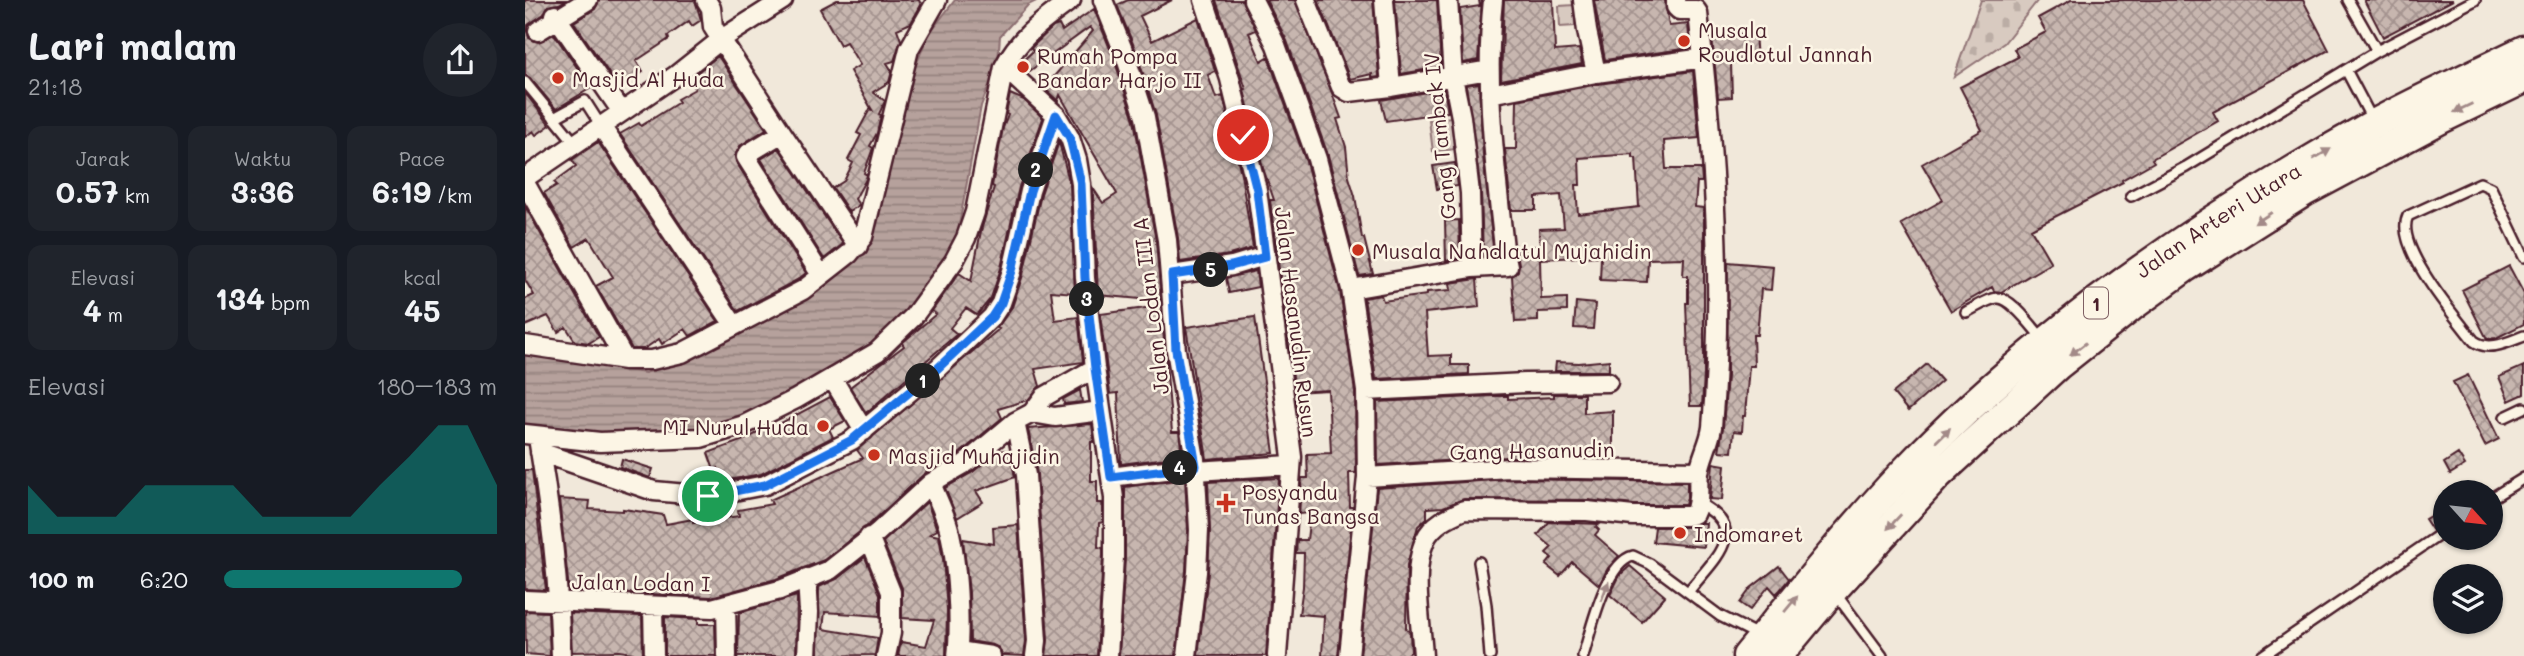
<!DOCTYPE html>
<html lang="id">
<head>
<meta charset="utf-8">
<style>
	body { margin:0; font-family:Mali,sans-serif; background:#20242c; color:#f1f3f6; height:100vh; display:flex; flex-direction:column; font-size:26px; white-space:nowrap }
	* { box-sizing:border-box; margin:0 }
	p { font-size:23px; color:#9ea1a6 }
	.icon { flex:none; width:38px; height:38px; fill:none; stroke:currentColor; stroke-width:2; stroke-linecap:round; stroke-linejoin:round }
	.map { position:relative; flex:1; overflow:hidden }
	.sheet { display:flex; flex-direction:column; background:#171b24; width:525px }
	.sheet>* { flex:none }
	.needle { width:46px; rotate:117deg }
	.buttons { position:absolute; left:1908px; top:480px; display:grid; gap:14px }
	.buttons a { display:grid; place-items:center; width:70px; height:70px; border-radius:50%; background:#171b24; box-shadow:0 2px 5px #0004; font-size:35px }
	.pin { position:absolute; display:grid; place-items:center; width:60px; height:60px; color:#fff; margin:-30px; border:4px solid #fff; border-radius:50%; box-shadow:0 2px 7px #0007 }
	.km { position:absolute; width:35px; height:35px; margin:-18px; border-radius:50%; background:#222; color:#fff; font-size:19px; line-height:35px; text-align:center }
	.round { display:grid; place-items:center; flex:none; width:74px; height:74px; border-radius:37px; background:#20242c }
	.head { display:flex; align-items:center; justify-content:space-between; height:119px; padding:0 28px }
	h1 { font-size:38px; font-weight:700; line-height:52px }
	.figures { display:grid; grid-template-columns:repeat(3,1fr); gap:10px; height:119px; padding:7px 28px }
	.figures div { display:grid; align-content:center; border-radius:14px; background:#20242c; text-align:center }
	.figures b { font-size:30px; font-weight:700 }
	.figures small { font-size:19px; font-weight:400 }
	.figures p { font-size:19px }
	.chart { height:196px; padding:14px 28px }
	.chart p { display:flex; justify-content:space-between }
	.chart svg { width:100%; height:126px; margin-top:7px; fill:#0f766e; opacity:.7 }
	ul { padding:0 28px; list-style:none; font-size:23px }
	li { display:grid; grid-template-columns:112px 84px 1fr; align-items:center; height:52px }
	li i { height:18px; border-radius:9px; background:#0f766e }
	main { display:flex; flex:1; min-height:0 }
	.map>svg:first-child { display:block }
</style>
</head>
<body>
<main>
<section class="sheet">
<div class="head"><div><h1>Lari malam</h1><p>21:18</p></div><a class="round"><svg class="icon" aria-label="share" viewBox="0 0 24 24"><path d="M12 15V3M7 8l5-5 5 5M5 13v7h14v-7"/></svg></a></div>
<div class="figures">
<div><p>Jarak</p><b>0.57<small> km</small></b></div>
<div><p>Waktu</p><b>3:36</b></div>
<div><p>Pace</p><b>6:19<small> /km</small></b></div>
</div>
<div class="figures">
<div><p>Elevasi</p><b>4<small> m</small></b></div>
<div><b>134<small> bpm</small></b></div>
<div><p>kcal</p><b>45</b></div>
</div>
<div class="chart"><p><span>Elevasi</span>180–183 m</p>
<svg viewBox="0 0 160 44" preserveAspectRatio="none"><path d="M0 44V27L10 38L20 38L30 38L40 27L50 27L60 27L70 27L80 38L90 38L100 38L110 38L120 27L130 17L140 6L150 6L160 27V44z"/></svg>
</div>
<ul>
<li><b>100 m</b>6:20<i style="width:87%"></i></li>
</ul>
</section>
<div class="map">
<svg width="1999" height="656" viewBox="0 0 1999 656">
	<defs>
		<pattern id="cemetery-stones" width="16" height="16" patternUnits="userSpaceOnUse" patternTransform="scale(1.75)"><rect width="16" height="16" fill="#d8cac0"/><path d="M2 7V4a2 2 0 0 1 4 0v3zM10 15v-3a2 2 0 0 1 4 0v3z" fill="#bbada5"/></pattern>
		<pattern id="water-rules" width="6" height="5" patternUnits="userSpaceOnUse" patternTransform="scale(1.75)"><rect width="6" height="5" fill="#b6a19c"/><path d="M0 2.5h6" fill="none" stroke="#96837f"/></pattern>
		<pattern id="building-cross-hatch" width="8" height="8" patternUnits="userSpaceOnUse" patternTransform="scale(1.75)"><rect width="8" height="8" fill="#c7b6af"/><path d="M0 0l8 8M0 8l8-8" fill="none" stroke="#a4938f"/></pattern>
	</defs>
	<rect width="100%" height="100%" fill="#f1e8da"/>
	<filter id="ink" filterUnits="userSpaceOnUse"><feTurbulence type="fractalNoise" baseFrequency=".0143" numOctaves="2"/><feDisplacementMap in="SourceGraphic" scale="14" xChannelSelector="R" yChannelSelector="G"/><feConvolveMatrix kernelMatrix="1 2 1 2 8 2 1 2 1" color-interpolation-filters="sRGB"/></filter>
	<g filter="url(#ink)">
		<!-- cemetery -->
		<path fill="url(#cemetery-stones)" stroke="#917476" stroke-width="2" d="M1456 0H1513L1479 43 1429 77Z"/>
		<!-- pitch -->
		<path fill="#d8cac0" stroke="#917476" stroke-width="2" d="M1049 5 1050 26 1035 27 1034 6Z
			M933 116 938 148 908 152 904 120Z"/>
		<!-- water -->
		<path fill="url(#water-rules)" stroke="#8b6d6f" stroke-width="2" d="M430 0H513L503 5 475 36 473 62 456 106 433 231 415 268 388 306 361 337 248 402 180 434 112 440 0 425V353L120 373 170 357 294 291 338 252 352 225 383 85 403 35Z"/>
		<!-- building -->
		<path fill="url(#building-cross-hatch)" stroke="#4a1f2b" stroke-width="2" fill-rule="evenodd" d="M0 0H41L34 4 23 6 19 14 3 25 2 31 4 38 13 42 29 34 66 88 31 109 5 78 0 75Z
			M74 0H170L176 20 167 26 164 21 143 36 144 39 111 61 118 72 94 88 49 22 70 9Z
			M312 0H394L396 5 386 23 372 29 376 40 369 61 362 63 367 71 364 82 348 92 360 101 354 114 356 115 352 133 345 146 348 148 339 173 342 175 341 179 330 199 334 205 324 212 308 188 319 181 328 163 323 160 336 135 332 133 345 109 347 110 325 71 335 65 321 42 315 45 295 9Z
			M603 0H647L615 16 627 41 673 18 690 71 683 75 691 98 698 96 716 174 728 248 704 255 655 262 653 238 631 115 611 51 592 5Z
			M691 0H717L731 30 724 33 736 61 743 57 781 162 815 291 830 392 831 473H824L825 507H828L813 656H797L799 616 774 614 778 587 779 553H771L772 540H782L785 513 774 514 777 478H783L782 454 806 453 803 390 770 392 745 200H749L738 168 719 90 721 89Z
			M741 0H770L807 93 816 118 812 119 821 147 824 177 830 196 837 238H839L848 274 834 276 803 155 762 41Z
			M793 0H848L854 77 847 78V74L825 79Z
			M870 0H912L916 67 876 74Z
			M954 0H957L953 60 938 63 935 9 955 6Z
			M979 0H1028L1030 51 1054 49 1057 64 976 80Z
			M1069 0H1140L1144 26 1163 24 1165 48 1080 60Z
			M1546 0H1778L1804 50 1688 112 1693 121 1627 159 1629 162 1597 180 1598 182 1506 229 1526 263 1476 292 1469 291 1467 287 1426 311 1376 224 1418 200 1397 164 1457 130 1435 87 1493 57 1489 49 1521 32 1513 18Z
			M1839 0H1928L1858 37Z
			M569 9 589 59 609 120 631 241 636 301 573 295 568 188 578 203 592 194 535 95 533 101 519 88 568 31 565 27 502 73 493 65 508 51 506 48 508 46 528 27 534 25 537 31Z
			M1230 32 1232 61 1206 63 1207 97 1193 98 1187 37Z
			M193 56 241 129 215 146 210 156 211 162 281 273 272 280 213 311 95 134 114 123 116 126 154 102 152 99 170 89 164 79Z
			M1168 71 1174 138 1139 141 1141 169H1176L1177 182H1172L1170 207 1178 208 1179 220V375L1177 406H1165L1161 303H1163V276H1158L1159 258 1123 259 1122 282 1075 280 1076 256 1015 259 1016 299 1042 298V311L1013 312V321L990 322 987 276 993 271 994 264 991 248 1015 246 1014 229 1039 228 1036 195 1011 197V210H986L980 149H991L992 100 1073 84ZM1108 154V158H1111L1114 207 1053 214 1051 185H1055L1054 158Z
			M954 83 958 156 969 255 958 256 956 192 941 85Z
			M919 89 923 112 861 121 856 100Z
			M0 93 25 125 11 135 8 131 0 137Z
			M485 94 499 100 518 118 494 187 476 268 466 298 452 315 441 308 425 328 432 334 341 413 325 387 379 346 377 343 411 314 407 311 434 273 446 281 456 231 469 187 467 186 478 128 483 115 481 114Z
			M73 142 193 321 165 336 160 329 137 344 134 339 119 349H107L71 286 88 277 64 238 49 247 19 193 32 185 29 182 51 166 47 160Z
			M534 142 545 185 550 293 526 291 530 320 553 317 558 362 510 369 515 386 503 400 473 409 477 418 434 454 399 474 346 523 299 560 251 579 186 597 44 590 34 499 65 501 64 509 98 511V509L138 515 141 524 168 519V523L214 516 213 510 247 504 245 500 338 458 332 450 474 329 472 328 487 307 498 275 516 194Z
			M254 148 318 244 299 259 236 159Z
			M930 163 933 186 912 189 908 166Z
			M0 206 74 337 64 343 50 341 41 327 33 332 23 316 0 326V299L9 295 0 280Z
			M934 220 935 258 921 261 920 221Z
			M1203 262 1248 266 1246 290 1236 289 1232 335H1228L1229 366H1224L1220 416H1218L1217 432 1209 431 1207 452 1194 451 1198 428 1202 376Z
			M1984 266 1999 294V324L1971 338 1962 339 1937 290Z
			M731 271 733 287 704 293 701 278Z
			M952 279 954 307 900 313 903 356 926 355V365H944V374L851 379 839 298 856 295 858 301 902 295V292L926 290 925 283Z
			M1051 302 1070 304 1068 329 1049 328Z
			M636 306 647 432H654L657 456 596 464 593 393 585 394 575 314Z
			M730 317 749 453 682 459 661 327Z
			M1084 360V371H1030L1031 362 1054 363Z
			M1402 364 1417 381 1383 411 1368 393Z
			M1999 366V394L1984 401 1974 377Z
			M1943 375 1974 439 1960 446 1928 382Z
			M555 390 557 402 539 404 538 399Z
			M1029 394H1059V413L1088 411V450L1060 451 1061 458 983 457 853 465 852 402 968 396H983V399L1029 397Z
			M305 397 320 421 304 429 308 437 236 474 198 481 193 468 189 470 183 453 221 439 242 428 243 430Z
			M567 424 569 442H566V481H572V503H577L578 511V522L574 523 573 547 578 548V557L572 656H521L523 640 512 474 503 429Z
			M484 450 490 477 451 491 458 502 432 518 420 488 448 472 473 451Z
			M1933 454 1940 465 1925 474 1919 463Z
			M97 459 128 469 125 478 95 467Z
			M1188 463 1200 465 1197 500 1185 499Z
			M0 470H7L21 590 0 589Z
			M754 478 741 656H673L683 573 685 530 683 482Z
			M660 479 663 530 661 571 651 656H594L600 558V487Z
			M984 479 1162 482V498L1160 505H1109L1062 500 939 499 918 507 902 508V518L893 526 882 565 881 628 885 633 886 652 880 656H835L852 488Z
			M402 502 412 530 405 534 414 536 418 559 422 610 421 656H373L376 642 401 646 409 620 377 618V588L358 542Z
			M1920 507V522L1908 531 1900 519Z
			M1024 522 1075 524 1071 527 1074 530 1070 535 1094 556 1083 568 1074 585 1047 562 1035 576 1021 565 1027 558 1021 553 1027 547 1013 535Z
			M1176 523H1181L1179 547 1128 542 1130 527H1161Z
			M493 525 501 641 499 656 477 655 474 648 468 645 445 641 444 592 438 539 469 544 468 527Z
			M340 557 355 594V616L300 612 298 629 353 638 350 655 293 656 294 587 312 579Z
			M1105 566 1140 596 1117 622 1085 595 1095 575Z
			M1254 566 1264 579 1255 590 1251 594 1244 586 1225 610 1215 603 1226 588Z
			M272 596 271 656H213L214 613Z
			M0 611 23 612 25 656 1 654Z
			M45 613 117 616 118 656H108V653L94 651 47 652Z
			M140 617 173 619V624H190L191 656H140Z"/>
		<g fill="none" stroke-linecap="round" stroke-linejoin="round">
			<defs>
				<path id="service" d="M1823 0 1852 51
					M1821 70 1848 121
					M0 82 50 143
					M29 118 60 101 76 126
					M1606 196 1661 167 1852 51 1950 0
					M1999 257 1966 188 1955 183 1883 216C1868 245 1931 318 1949 341 1964 352 1983 342 1999 336
					M1441 312C1450 308 1462 299 1472 298 1486 297 1508 328 1517 338
					M1980 417 1999 408
					M1965 499 1999 478
					M954 562 961 605 965 656
					M1163 592C1187 561 1228 530 1173 503
					M1310 593 1357 656
					M1058 656C1066 631 1080 563 1108 556L1125 564 1195 616 1233 635
					M1737 656 1920 531"/>
				<path id="minor" d="M181 0 186 8 188 27 257 133 224 153 221 157 296 275
					M578 0 600 55 620 117 642 240 651 350 670 459 674 530 672 572 662 656
					M679 0 705 79 732 190 767 457 752 656
					M728 0 751 45 792 159 826 289 841 391 842 477 824 656
					M781 0 816 87 824 92 866 87
					M859 0 866 87 964 70
					M923 0 928 77 936 117 945 193 947 268
					M1058 0 1062 31 1071 73
					M30 15 97 112
					M13 31 63 0
					M479 67 531 115 545 138 552 160 556 184 560 278 570 368 589 498V557L583 656
					M965 94 1071 73 1179 58
					M76 126 209 325
					M257 133 333 246
					M0 178 150 76 198 38 258 0
					M0 183 100 360
					M647 275 707 266 740 256
					M826 289 947 268 983 266 979 248C970 165 959 83 968 0
					M0 345 100 360H127L157 353 278 290 324 254 338 237 384 49 412 0
					M307 378 339 431
					M841 391 1000 383 1083 382
					M507 413 530 417 576 411
					M490 422 501 475 512 641 510 656
					M0 434 75 442 176 438 219 425 271 399 352 352 388 317 429 261 441 238 450 212 479 67C494 37 519 20 546 0
					M14 444C26 514 34 585 36 656
					M15 452 129 491 183 496 240 485 327 440 413 368 467 317 476 303 487 271 505 191 531 115
					M671 471 766 465
					M586 477 671 466
					M842 477 984 468 1174 471
					M406 483C412 498 420 514 424 529 432 561 436 623 432 656
					M344 537 366 592V633L361 656
					M282 578 284 612 282 656
					M0 600 187 608 255 590 305 570 353 532 406 483 441 463 490 422 507 413 519 397 570 368
					M201 604 202 656
					M128 607 129 656
					M433 651 466 656
					M898 656C896 621 886 572 900 540 907 524 925 516 939 510L1062 511 1108 516H1161L1169 514C1176 501 1172 487 1174 473 1176 457 1185 443 1187 427 1199 289 1189 150 1173 13L1171 10H1154L1151 7V0"/>
				<g id="trunk">
					<path id="s1" d="M1222 656C1273 595 1322 532 1377 474 1511 333 1677 219 1847 125 1896 98 1948 75 1999 50"/>
					<path d="M1253 656 1308 590 1413 475 1533 365 1606 307 1661 267 1779 192 1916 119 1999 79"/>
				</g>
			</defs>
			<!-- service casing -->
			<use href="#service" stroke="#4a1f2b" stroke-width="14"/>
			<!-- minor casing -->
			<use href="#minor" stroke="#4a1f2b" stroke-width="23"/>
			<!-- trunk casing -->
			<use href="#trunk" stroke="#4a1f2b" stroke-width="33"/>
			<!-- service -->
			<use href="#service" stroke="#fcf5e5" stroke-width="9"/>
			<!-- minor -->
			<use href="#minor" stroke="#fcf5e5" stroke-width="18"/>
			<!-- trunk -->
			<use href="#trunk" stroke="#fcf5e5" stroke-width="28"/>
		</g>
		<!-- one-way arrows -->
		<defs><path id="oneway-solid" d="M-6-.8H1V-3.2L6.5 0L1 3.2V.8H-6Z" transform="scale(1.75)"/></defs>
		<g fill="#a38a88">
			<use href="#oneway-solid" transform="translate(1938 108) rotate(154)"/>
			<use href="#oneway-solid" transform="translate(1797 154) rotate(-30)"/>
			<use href="#oneway-solid" transform="translate(1738 218) rotate(147)"/>
			<use href="#oneway-solid" transform="translate(1553 349) rotate(142)"/>
			<use href="#oneway-solid" transform="translate(1418 435) rotate(-44)"/>
			<use href="#oneway-solid" transform="translate(1369 522) rotate(133)"/>
			<use href="#oneway-solid" transform="translate(1080 591) rotate(-69)"/>
			<use href="#oneway-solid" transform="translate(1266 604) rotate(-50)"/>
		</g>
	</g>
	<g fill="none" stroke-linecap="round" stroke-linejoin="round" filter="url(#ink)">
		<defs>
			<path id="route" d="M183 496 240 485 327 440 413 368 467 317 476 303 487 271 505 191 531 115 545 138 556 184 560 278 570 368 586 477 671 466 651 350 647 275 706 266 740 257 732 190 718 135"/>
		</defs>
		<!-- route casing -->
		<use href="#route" stroke="#fff" stroke-width="14"/>
		<!-- route -->
		<use href="#route" stroke="#1a73e8" stroke-width="9"/>
	</g>
	<!-- markers -->
	<g fill="#c8321e" stroke="#fcf5e5" stroke-width="2.5">
		<circle cx="1159" cy="41" r="7"/>
		<circle cx="498" cy="67" r="7"/>
		<circle cx="33" cy="78" r="7"/>
		<circle cx="833" cy="250" r="7"/>
		<circle cx="298" cy="426" r="7"/>
		<circle cx="349" cy="455" r="7"/>
		<path d="M697.5 492.5h7v7h7v7h-7v7h-7v-7h-7v-7h7z"/>
		<circle cx="1155" cy="533" r="7"/>
	</g>
	<g text-anchor="middle" dominant-baseline="central" stroke-width="5" stroke-linejoin="round" paint-order="stroke">
		<!-- shield labels -->
		<rect fill="#fcf5e5" stroke="#7f5f63" stroke-width="2" x="1559" y="287.5" width="24" height="31" rx="5"/>
		<g font-size="19" font-weight="bold" fill="#4a1f2b">
			<text x="1571" y="303">1</text>
		</g>
		<!-- poi labels -->
		<g font-size="21" fill="#4a1f2b" stroke="#fcf5e5" text-anchor="start">
			<text x="1173" y="29">Musala<tspan x="1173" dy="24">Roudlotul Jannah</tspan></text>
			<text x="512" y="55">Rumah Pompa<tspan x="512" dy="24">Bandar Harjo II</tspan></text>
			<text x="47" y="78">Masjid Al Huda</text>
			<text x="847" y="250">Musala Nahdlatul Mujahidin</text>
			<text x="284" y="426" text-anchor="end">MI Nurul Huda</text>
			<text x="363" y="455">Masjid Muhajidin</text>
			<text x="717" y="491">Posyandu<tspan x="717" dy="24">Tunas Bangsa</tspan></text>
			<text x="1169" y="533">Indomaret</text>
		</g>
		<!-- street labels -->
		<g font-size="21" fill="#4a1f2b" stroke="#fcf5e5">
			<text transform="translate(914 136) rotate(-96)">Gang Tambak IV</text>
			<text stroke="none"><textPath href="#s1" startOffset="646">Jalan Arteri Utara</textPath></text>
			<text transform="translate(625 306) rotate(-97)">Jalan Lodan III A</text>
			<text transform="translate(772 322) rotate(83)">Jalan Hasanudin Rusun</text>
			<text transform="translate(1007 450) rotate(-1)">Gang Hasanudin</text>
			<text transform="translate(116 582) rotate(1)">Jalan Lodan I</text>
		</g>
	</g>
</svg>
<div class="buttons">
<a><svg class="needle" viewBox="-14 -14 28 28"><path d="M0-13l5 13h-10z" fill="#e53935"/><path d="M0 13l5-13h-10z" fill="#9ea1a6"/></svg></a>
<a><svg class="icon" aria-label="layers" viewBox="0 0 24 24"><path d="M12 4l9 5-9 5-9-5zM3 14l9 5 9-5"/></svg></a>
</div>
<div class="pin" style="left:183px;top:496px;background:#1e9e55"><svg class="icon" aria-label="arrive" viewBox="0 0 24 24"><path d="M6 21V4h12l-3 4 3 4H6"/></svg></div>
<div class="pin" style="left:718px;top:135px;background:#d93025"><svg class="icon" aria-label="check" viewBox="0 0 24 24"><path d="M5 12l5 5 9-10"/></svg></div>
<b class="km" style="left:398px;top:381px">1</b>
<b class="km" style="left:511px;top:170px">2</b>
<b class="km" style="left:562px;top:299px">3</b>
<b class="km" style="left:655px;top:468px">4</b>
<b class="km" style="left:686px;top:270px">5</b>
</div>
</main>
</body>
</html>
